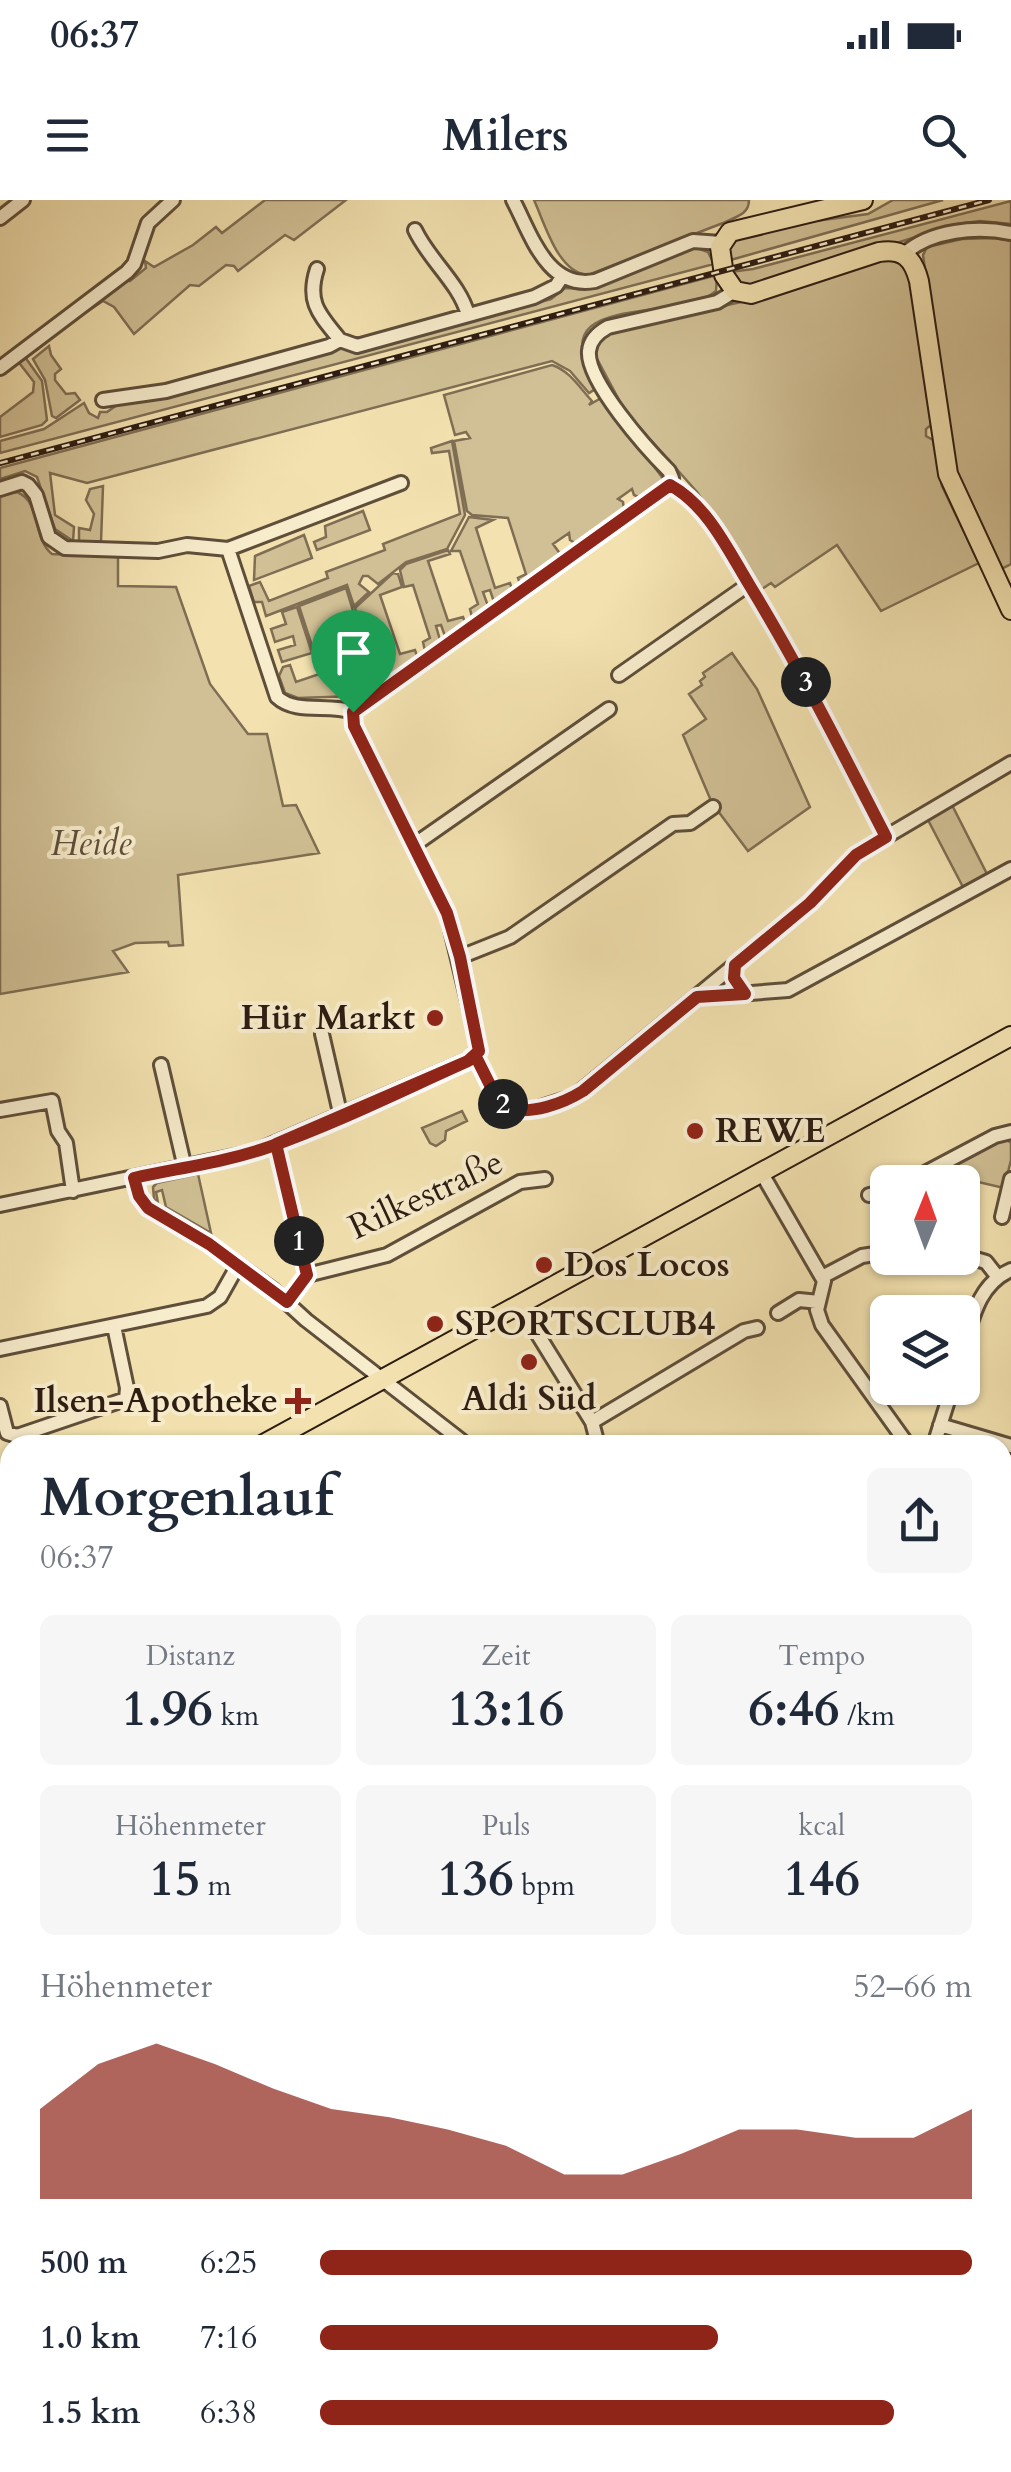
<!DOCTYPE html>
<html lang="de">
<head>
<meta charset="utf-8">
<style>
	body { margin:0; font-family:Cardo,serif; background:#f6f6f7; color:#1f2937; height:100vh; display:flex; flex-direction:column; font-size:38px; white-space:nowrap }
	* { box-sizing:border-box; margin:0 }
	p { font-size:32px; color:#747a83 }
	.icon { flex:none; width:55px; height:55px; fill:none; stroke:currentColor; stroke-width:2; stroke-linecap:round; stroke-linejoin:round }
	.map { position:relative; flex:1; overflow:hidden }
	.panel { position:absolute; left:0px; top:1235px; width:1012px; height:1038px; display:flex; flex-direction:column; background:#fff; border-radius:30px 30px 0 0; box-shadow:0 2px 8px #0004 }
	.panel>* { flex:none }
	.needle { width:65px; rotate:1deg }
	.tools { position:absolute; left:870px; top:965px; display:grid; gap:20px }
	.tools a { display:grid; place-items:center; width:110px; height:110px; border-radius:15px; background:#fff; box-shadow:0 2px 8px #0004; font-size:50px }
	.pin { position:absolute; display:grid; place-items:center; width:85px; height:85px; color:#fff; margin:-102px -42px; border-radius:50% 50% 50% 0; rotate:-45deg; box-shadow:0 0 10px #0007 }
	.pin .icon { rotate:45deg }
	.km { position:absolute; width:50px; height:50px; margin:-25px; border-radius:50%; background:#222; color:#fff; font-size:28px; line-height:50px; text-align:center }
	.round { display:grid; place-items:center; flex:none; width:105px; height:105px; border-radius:15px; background:#f6f6f7 }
	.summary { display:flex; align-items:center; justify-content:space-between; height:170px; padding:0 40px }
	h1 { font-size:55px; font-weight:600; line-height:75px }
	.stats { display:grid; grid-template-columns:repeat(3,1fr); gap:15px; height:170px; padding:10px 40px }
	.stats div { display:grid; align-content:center; border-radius:15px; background:#f6f6f7; text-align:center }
	.stats b { font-size:50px; font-weight:600 }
	.stats small { font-size:28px; font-weight:400 }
	.stats p { font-size:28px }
	.chart { height:280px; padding:20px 40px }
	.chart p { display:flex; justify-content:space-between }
	.chart svg { width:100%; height:180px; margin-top:10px; fill:#8f2418; opacity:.7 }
	ul { padding:0 40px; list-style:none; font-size:32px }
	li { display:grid; grid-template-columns:160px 120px 1fr; align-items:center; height:75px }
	li i { height:25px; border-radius:12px; background:#8f2418 }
	.status { display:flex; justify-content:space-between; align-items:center; height:70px; padding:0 50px; background:#fff; direction:ltr }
	.status svg { height:28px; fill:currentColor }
	header { display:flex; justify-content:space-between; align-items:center; height:130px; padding:0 40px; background:#fff; font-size:45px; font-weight:600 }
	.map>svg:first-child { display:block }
</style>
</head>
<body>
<div class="status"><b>06:37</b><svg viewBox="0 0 49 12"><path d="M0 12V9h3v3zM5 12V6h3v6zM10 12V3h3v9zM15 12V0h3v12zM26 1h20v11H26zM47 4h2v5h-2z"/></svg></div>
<header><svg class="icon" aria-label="menu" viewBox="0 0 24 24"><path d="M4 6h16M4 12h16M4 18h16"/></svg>Milers<svg class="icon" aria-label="search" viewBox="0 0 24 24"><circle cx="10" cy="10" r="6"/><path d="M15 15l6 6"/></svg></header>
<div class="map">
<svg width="1011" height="2272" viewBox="0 0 1011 2272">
	<rect width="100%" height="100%" fill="#f3e2b0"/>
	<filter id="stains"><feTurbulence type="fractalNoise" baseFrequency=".002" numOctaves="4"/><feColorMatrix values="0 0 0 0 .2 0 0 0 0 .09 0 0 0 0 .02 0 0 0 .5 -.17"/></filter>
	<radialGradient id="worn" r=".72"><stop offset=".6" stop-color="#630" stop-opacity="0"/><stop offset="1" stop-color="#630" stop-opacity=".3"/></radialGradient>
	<!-- green -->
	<path fill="#d1c095" stroke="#7f6e54" stroke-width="2.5" d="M265 0H346L294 40 285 35 238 71 234 66 226 65 199 86 190 85 134 134 114 107 103 101 74 120 126 76 130 81 146 68 145 61 154 67 193 45 216 27 222 33Z
		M534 0H749C749 15 735 17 723 23L588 75C558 73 545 24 534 0Z
		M893 0H943L727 61C727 49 731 42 742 37L792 24 868 14Z
		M1011 1V24L980 21 957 24 756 87 740 85 730 72 753 69Z
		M995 38 1011 41V364L999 370 958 283 947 229 923 55 927 47 962 39Z
		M694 47 708 52 714 64 0 253V241L44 229 84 203 89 213 98 218 100 212H107L120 203 157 199 340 147 360 151 551 99 565 88 591 89Z
		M883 57 904 64 909 73 931 225 926 229V236L933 240 942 286 979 363 881 411 837 345 775 387 771 383 762 389 697 292 625 211 595 155 600 139 609 132 754 99Z
		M717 75 716 91C676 126 536 87 597 188L589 193 570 171 552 161 87 283 50 273 55 315 74 327 73 341 55 329 37 277 25 271 0 279V268Z
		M49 146 51 155 61 169 55 174V180L66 194 75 193 80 200 56 218 52 216 45 180 33 159Z
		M25 157 42 181 47 220 42 225 0 237V217L33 192 34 182 17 160Z
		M552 165C570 171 579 187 592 201L589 205 603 197 664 280 641 298 634 295 632 289 618 299 623 302 624 310 577 344 570 340 569 333 553 344 561 355 520 384 518 378 526 374 508 318 472 315 467 311 454 241 470 238 466 232 455 235 444 195Z
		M452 241 465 315 447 349 406 362 378 384 368 376H363L359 384 369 392 354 406 347 385 266 416 262 402H254L249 386 260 382 269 401 328 378 326 372 385 350 383 344 460 314 449 251 432 253 431 248Z
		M103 286 101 342H79V328L90 330 94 314 86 300 90 289Z
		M17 292C42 302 32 338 52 354L118 357V386L176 387 210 484 248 534H267L283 606 296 605 319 653 178 675 183 745 169 746 168 742 135 743 113 751 128 772 0 794V296Z
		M363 311 370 330 317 350 314 342 326 337 325 326Z
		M469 317 493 320 476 328 495 388 510 383 512 389 494 402 490 390 483 392 488 406 472 417 470 409 478 404 460 351H451Z
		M304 335 312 358 254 380 255 356Z
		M448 350 450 354 428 361 448 421 463 417 465 422 445 436 441 425 436 426 440 440 425 451 423 442 430 438 413 385 404 387 400 370 406 364Z
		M393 373 398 374 402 387 380 395 400 454 415 450 417 456 386 478 373 434 364 437 355 408Z
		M346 388 361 437 314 452 299 406Z
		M297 407 312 453 282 462 278 450 295 445 293 436 275 442 271 429 286 424 282 412Z
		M732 453 757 489 810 607 748 651 712 603 683 535 706 519 689 494 702 485 700 481 705 477 703 473Z
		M378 461 384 479 356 496 298 498 285 493 279 476 283 467 290 465 296 482 331 470 334 476Z
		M952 605 987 674 963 687 928 620Z
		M462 911 467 921 446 931 445 940 436 946 430 943 422 928Z
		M1005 938 1011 943V960L1004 988 948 975 944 967Z
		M198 974 211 1033 166 1007 162 990 156 992 158 1003 154 999 153 987 157 983Z
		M10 1708V2146L0 2148V1710Z
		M363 2263 553 2265 613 2262 615 2272H363Z"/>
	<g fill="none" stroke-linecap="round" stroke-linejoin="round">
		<!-- stream -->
		<path stroke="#7c6b50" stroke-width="2.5" d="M1002 1679 1011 1672
			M0 1708 10 1705"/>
		<defs>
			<path id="minor" d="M513 0C531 34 547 90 595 81L693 41 721 43
				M0 18 23 0
				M415 30C429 60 460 84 468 115
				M904 54C931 30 977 26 1011 33
				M317 69C306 103 320 115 340 140
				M0 168 127 72 134 64 148 23 173 0
				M103 200 166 191 329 146 340 140 357 146 534 97 556 86 562 77
				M670 285C708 306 729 350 750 386 800 467 842 552 886 637
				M670 285 672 278 669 271C648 250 586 181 589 151 590 139 599 132 608 127L717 102 735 91
				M0 289 22 282 28 285 36 295 49 337 65 348 158 351 187 345 228 349 277 497C296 515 329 503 353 512
				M228 349 401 283
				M619 475 749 384
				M353 512 670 285
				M353 512 354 525 447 713 478 843 475 857
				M414 645 609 509
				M460 757 510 737 673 624 690 623 713 607
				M700 797 788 790 1011 669
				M322 834 341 917
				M475 857 491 887 509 909H535L575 896 810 703 860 652 1011 563
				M161 865 185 968
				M0 910 52 901 58 931 66 943 73 991
				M276 944 307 1075
				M761 972 824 1081 817 1110 822 1125 908 1245
				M134 978 139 996 148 1008 209 1044 272 1089 306 1120 467 1245
				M908 982 995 936 1011 932
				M869 995 888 991
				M0 1005 254 952 475 857
				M1002 1017 1011 979
				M962 1055 986 1062 997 1076
				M822 1077 862 1056 888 1052
				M287 1102 307 1075 387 1055 520 982 545 979
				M519 1104 592 1222 598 1245
				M778 1113 799 1100 819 1102
				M0 1149 207 1106 220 1097 238 1065
				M962 1152C972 1120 978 1084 1011 1070
				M0 1206 7 1233 17 1236 126 1199 127 1188 114 1126
				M592 1222 744 1131 757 1128
				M940 1225 1011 1246
				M934 1245 952 1188
				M1002 1376 1011 1388
				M0 1416 10 1413
				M0 1521 10 1570
				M1002 1544 1011 1538
				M0 2159 10 2157
				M1002 2189 1011 2190
				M66 2262 67 2272"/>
			<path id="major" d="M863 0 730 32 720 47 724 75 735 91 751 94 879 52C903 48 913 58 919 81L948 274 1011 410
				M262 1245 1011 836
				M0 1384 10 1379
				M1002 2241 1011 2246
				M679 2272 708 2262"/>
		</defs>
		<!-- minor casing -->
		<use href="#minor" stroke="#5e4e3a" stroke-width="18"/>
		<!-- major casing -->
		<use href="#major" stroke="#2d1c12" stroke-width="22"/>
		<!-- minor -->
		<use href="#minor" stroke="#f7eccc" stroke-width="12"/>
		<!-- major -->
		<use href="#major" stroke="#f3e2b0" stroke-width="18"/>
		<!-- tram -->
		<path stroke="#2d1c12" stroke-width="2.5" d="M1002 1409 1011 1406
			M0 1639 10 1638"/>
		<defs>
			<path id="rail" d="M0 263 989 0"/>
		</defs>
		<!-- rail casing -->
		<use href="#rail" stroke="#2d1c12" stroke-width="6"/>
		<!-- rail -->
		<use href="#rail" stroke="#f7eccc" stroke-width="2.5" stroke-dasharray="8" stroke-linecap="butt"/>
	</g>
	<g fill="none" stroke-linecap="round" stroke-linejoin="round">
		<defs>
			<path id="route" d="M353 512 354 526 447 713 460 757 479 851 468 861 276 944 307 1075 287 1102 209 1044 148 1008 139 996 134 978C179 968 226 962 269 947 337 923 403 890 468 861L476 857 491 887 508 909C533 914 562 904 583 891L697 797 745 794 734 778 735 765 810 703 856 655 886 637C842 552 800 468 750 386 728 350 708 306 670 285L353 512"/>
		</defs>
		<!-- route casing -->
		<use href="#route" stroke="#fff" stroke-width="20"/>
		<!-- route -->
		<use href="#route" stroke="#8f2418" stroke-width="12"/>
	</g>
	<!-- markers -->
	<g fill="#8f2418" stroke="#f7eccc" stroke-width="4">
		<circle cx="435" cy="818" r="10"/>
		<circle cx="695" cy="931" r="10"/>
		<circle cx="544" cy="1065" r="10"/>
		<circle cx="435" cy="1124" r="10"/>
		<circle cx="529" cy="1162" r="10"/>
		<path d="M293 1186h10v10h10v10h-10v10h-10v-10h-10v-10h10z"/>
	</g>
	<g text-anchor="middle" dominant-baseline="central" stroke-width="8" stroke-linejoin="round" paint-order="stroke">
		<!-- park labels -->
		<g font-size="35" font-style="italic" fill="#5e4d39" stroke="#f7eccc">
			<text x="91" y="644">Heide</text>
		</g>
		<!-- poi labels -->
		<g font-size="35" font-weight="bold" fill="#2d1c12" stroke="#f7eccc" text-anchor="start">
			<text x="415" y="818" text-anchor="end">Hür Markt</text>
			<text x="715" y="931">REWE</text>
			<text x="564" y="1065">Dos Locos</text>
			<text x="455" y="1124">SPORTSCLUB4</text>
			<text x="529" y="1199" text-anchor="middle">Aldi Süd</text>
			<text x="278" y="1201" text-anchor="end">Ilsen-Apotheke</text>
		</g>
		<!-- street labels -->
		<g font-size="35" fill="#2d1c12" stroke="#f7eccc">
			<text transform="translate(426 995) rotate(-25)">Rilkestraße</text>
		</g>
	</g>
	<rect width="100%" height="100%" filter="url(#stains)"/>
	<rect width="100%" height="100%" fill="url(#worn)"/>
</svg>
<div class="tools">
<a><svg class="needle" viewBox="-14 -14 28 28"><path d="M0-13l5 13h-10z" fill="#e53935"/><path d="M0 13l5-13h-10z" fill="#747a83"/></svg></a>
<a><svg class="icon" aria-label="layers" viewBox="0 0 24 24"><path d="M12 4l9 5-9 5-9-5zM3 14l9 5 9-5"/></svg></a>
</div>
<div class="pin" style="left:353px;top:512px;background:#1e9e55"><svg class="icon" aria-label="arrive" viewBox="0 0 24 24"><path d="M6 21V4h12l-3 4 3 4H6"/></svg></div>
<b class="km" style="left:299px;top:1041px">1</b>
<b class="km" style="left:503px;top:904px">2</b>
<b class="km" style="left:806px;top:482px">3</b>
<section class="panel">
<div class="summary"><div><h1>Morgenlauf</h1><p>06:37</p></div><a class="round"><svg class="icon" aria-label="share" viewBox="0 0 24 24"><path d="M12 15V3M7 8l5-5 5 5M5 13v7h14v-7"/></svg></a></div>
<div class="stats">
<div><p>Distanz</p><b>1.96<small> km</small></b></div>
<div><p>Zeit</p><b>13:16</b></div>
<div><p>Tempo</p><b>6:46<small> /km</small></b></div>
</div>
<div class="stats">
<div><p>Höhenmeter</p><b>15<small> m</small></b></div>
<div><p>Puls</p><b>136<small> bpm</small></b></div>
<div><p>kcal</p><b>146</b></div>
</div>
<div class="chart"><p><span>Höhenmeter</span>52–66 m</p>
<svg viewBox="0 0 160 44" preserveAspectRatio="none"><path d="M0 44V22L10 11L20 6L30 11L40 17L50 22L60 24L70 27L80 31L90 38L100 38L110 33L120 27L130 27L140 29L150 29L160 22V44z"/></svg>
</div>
<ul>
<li><b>500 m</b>6:25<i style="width:100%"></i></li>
<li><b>1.0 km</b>7:16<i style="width:61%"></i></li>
<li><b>1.5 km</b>6:38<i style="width:88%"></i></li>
</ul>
</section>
</div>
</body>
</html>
